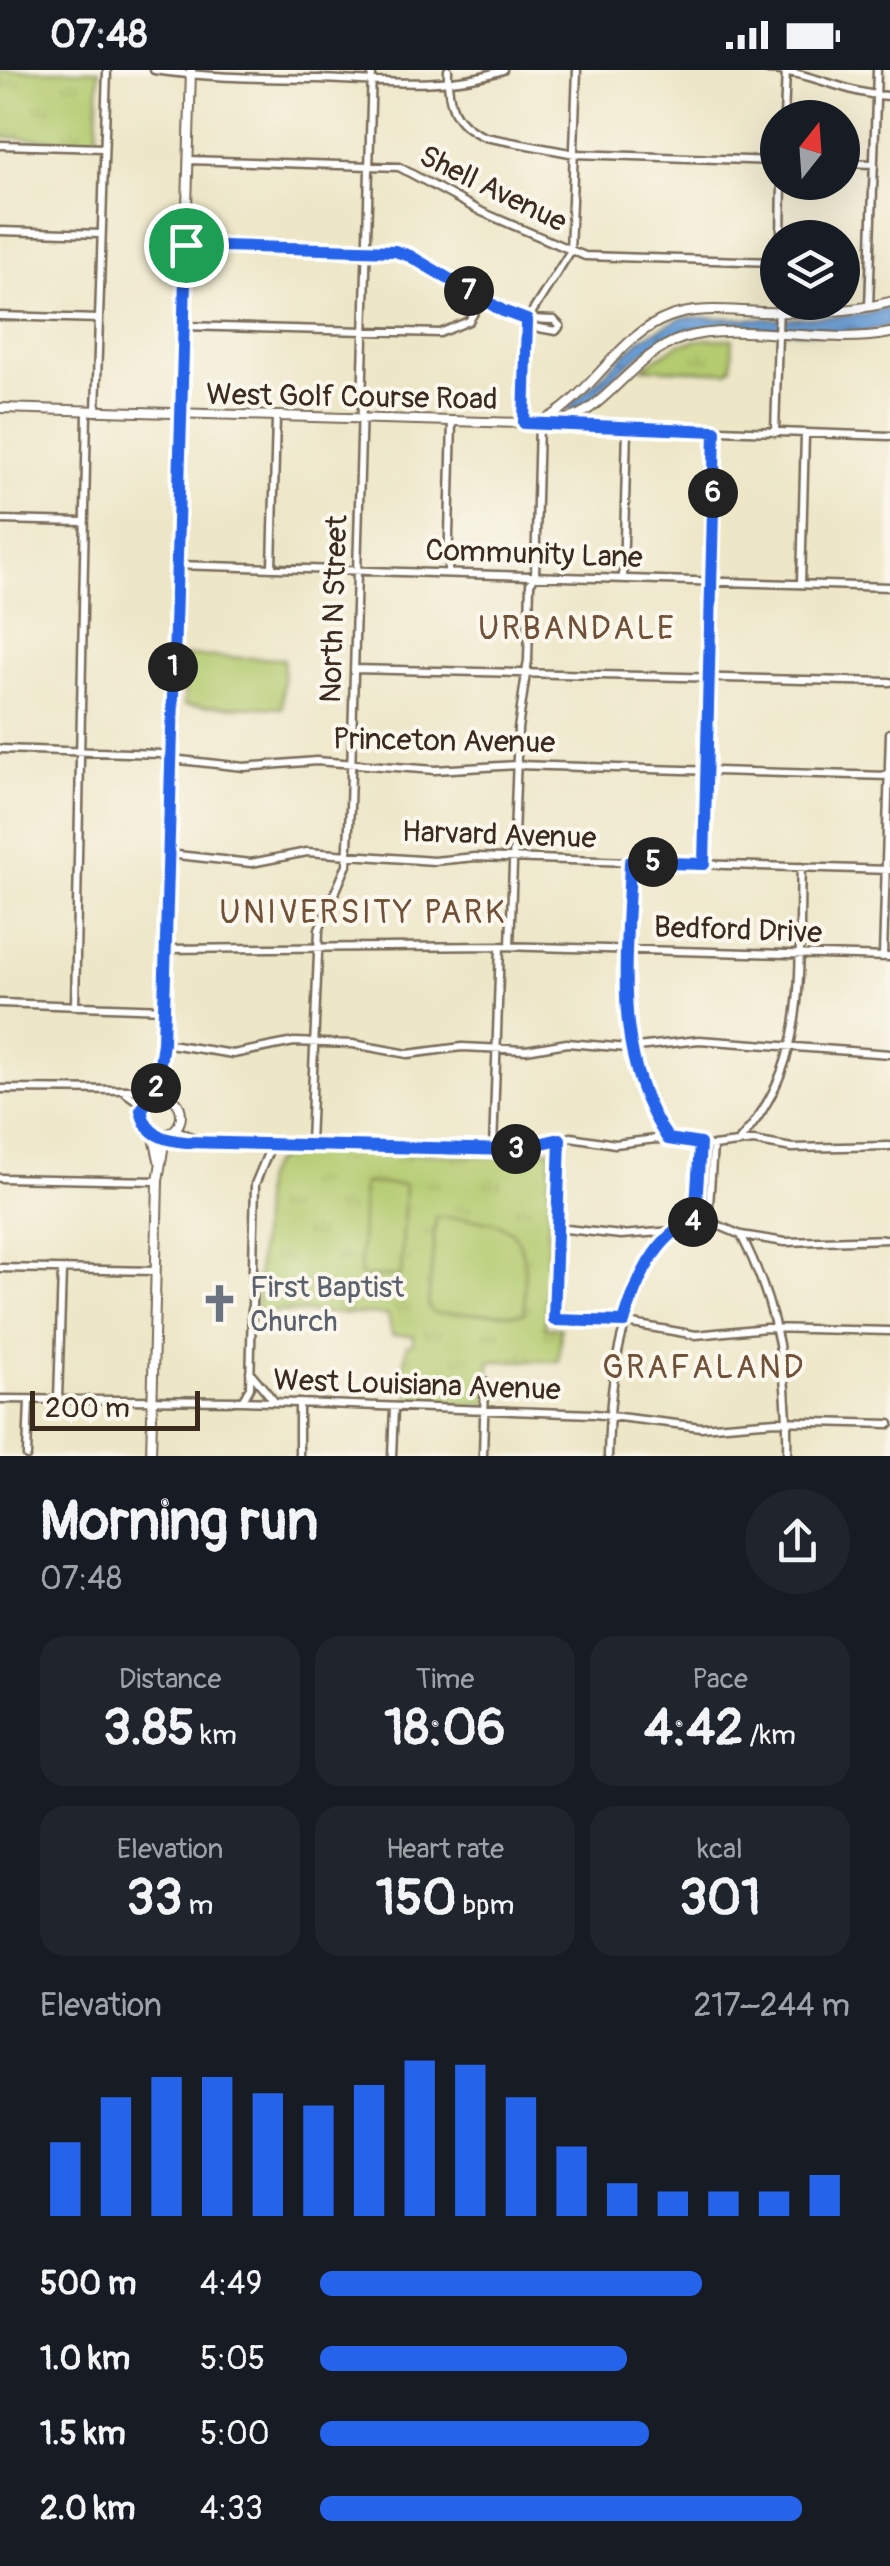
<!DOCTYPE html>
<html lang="en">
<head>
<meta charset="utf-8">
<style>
	body { margin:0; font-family:Pangolin,sans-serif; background:#20242c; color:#f1f3f6; height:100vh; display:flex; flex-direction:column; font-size:38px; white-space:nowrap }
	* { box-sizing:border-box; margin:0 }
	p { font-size:32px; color:#9ea1a6 }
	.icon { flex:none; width:55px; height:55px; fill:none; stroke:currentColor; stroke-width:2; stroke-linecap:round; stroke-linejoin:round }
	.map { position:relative; height:1386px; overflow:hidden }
	.side { display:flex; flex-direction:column; background:#171b24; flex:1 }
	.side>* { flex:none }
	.needle { width:65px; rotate:17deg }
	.fabs { position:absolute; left:760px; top:30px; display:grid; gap:20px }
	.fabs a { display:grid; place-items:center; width:100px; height:100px; border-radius:50%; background:#171b24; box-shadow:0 10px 40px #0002; font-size:50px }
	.scale { position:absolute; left:30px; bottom:25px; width:170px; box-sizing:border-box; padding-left:10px; border:5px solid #3b2a1e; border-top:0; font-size:28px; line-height:35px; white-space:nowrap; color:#3b2a1e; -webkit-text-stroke:8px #fbf7ec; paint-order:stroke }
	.pin { position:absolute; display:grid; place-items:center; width:85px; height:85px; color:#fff; margin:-42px; border:5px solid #fff; border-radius:50%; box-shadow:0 2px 10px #0007 }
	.km { position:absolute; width:50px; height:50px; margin:-25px; border-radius:50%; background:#222; color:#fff; font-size:28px; line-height:50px; text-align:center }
	.round { display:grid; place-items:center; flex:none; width:105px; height:105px; border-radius:52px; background:#20242c }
	.headline { display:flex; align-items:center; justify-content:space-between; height:170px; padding:0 40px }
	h1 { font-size:55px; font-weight:800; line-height:75px }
	.stats { display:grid; grid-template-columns:repeat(3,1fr); gap:15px; height:170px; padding:10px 40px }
	.stats div { display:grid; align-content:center; border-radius:25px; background:#20242c; text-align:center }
	.stats b { font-size:50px; font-weight:800 }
	.stats small { font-size:28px; font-weight:400 }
	.stats p { font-size:28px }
	.chart { height:280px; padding:20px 40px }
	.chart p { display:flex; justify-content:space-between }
	.chart svg { width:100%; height:180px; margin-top:10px; stroke:#2563eb; stroke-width:6 }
	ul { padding:0 40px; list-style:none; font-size:32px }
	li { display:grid; grid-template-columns:160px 120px 1fr; align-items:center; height:75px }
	li i { height:25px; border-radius:12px; background:#2563eb }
	.status { display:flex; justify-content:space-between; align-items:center; height:70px; padding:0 50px; background:#171b24; direction:ltr }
	.status svg { height:28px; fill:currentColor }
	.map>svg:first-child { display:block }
</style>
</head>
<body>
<div class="status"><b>07:48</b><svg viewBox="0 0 49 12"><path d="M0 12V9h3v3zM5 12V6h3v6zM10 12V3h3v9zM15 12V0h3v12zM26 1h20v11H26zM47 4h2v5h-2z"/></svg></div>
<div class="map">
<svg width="890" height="1386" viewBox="0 0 890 1386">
	<defs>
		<pattern id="park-tufts" width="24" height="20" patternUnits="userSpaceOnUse" patternTransform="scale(2.5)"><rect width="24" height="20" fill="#b4cb6f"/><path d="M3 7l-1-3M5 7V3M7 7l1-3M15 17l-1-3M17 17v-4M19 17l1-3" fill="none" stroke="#9cae60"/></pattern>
		<pattern id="water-waves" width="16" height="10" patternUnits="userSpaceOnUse" patternTransform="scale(2.5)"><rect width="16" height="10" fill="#699dd5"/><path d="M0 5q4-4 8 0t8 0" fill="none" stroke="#5880ac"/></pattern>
	</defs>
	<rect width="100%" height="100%" fill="#fbf7ec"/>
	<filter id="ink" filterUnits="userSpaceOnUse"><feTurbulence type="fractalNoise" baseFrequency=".01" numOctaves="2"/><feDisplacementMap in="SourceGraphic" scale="20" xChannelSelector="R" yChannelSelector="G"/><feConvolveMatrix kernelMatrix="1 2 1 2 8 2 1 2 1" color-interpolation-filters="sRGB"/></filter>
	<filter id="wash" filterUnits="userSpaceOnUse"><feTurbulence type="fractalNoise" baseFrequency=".0048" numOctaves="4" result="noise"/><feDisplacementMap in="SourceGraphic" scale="40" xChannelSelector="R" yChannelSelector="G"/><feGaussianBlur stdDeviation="2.25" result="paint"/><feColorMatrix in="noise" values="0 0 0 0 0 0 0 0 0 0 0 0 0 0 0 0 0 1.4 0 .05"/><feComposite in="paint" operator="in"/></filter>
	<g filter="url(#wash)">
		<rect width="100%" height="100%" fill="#ede6c7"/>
		<!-- park -->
		<path fill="url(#park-tufts)" stroke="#787a46" stroke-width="2.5" d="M0 0H99L97 67 89 71 1 67Z
			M705 269H733L732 297 727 302 642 298 679 274Z
			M551 1079 545 1257 561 1258 559 1291H490L488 1335 408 1332 409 1315 402 1305 407 1275 413 1274 414 1265H392L388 1245 256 1241 263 1112C269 1092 282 1082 303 1080L509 1087Z"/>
		<!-- garden -->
		<path fill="#b4cb6f" stroke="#787a46" stroke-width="2.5" d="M186 586 284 589 282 638 184 635Z
			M363 1113 405 1115 401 1207 360 1206Z
			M436 1147C524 1150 527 1158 524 1244L433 1243 428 1236Z"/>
		<!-- water -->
		<path fill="url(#water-waves)" stroke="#52647a" stroke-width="2.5" d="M890 236V256L864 262C802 269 729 244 670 267 635 281 606 315 579 341L565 340 642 268 683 247 784 249 866 244Z"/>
	</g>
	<g filter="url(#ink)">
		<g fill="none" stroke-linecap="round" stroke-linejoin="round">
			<defs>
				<path id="minor" d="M154 0C208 8 263 8 318 9 378 11 446 20 503 0
					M448 0C447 33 453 54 485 67L575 84 778 91
					M768 0C811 1 847 25 890 26
					M784 48 786 0
					M0 75 104 78
					M188 90 399 97 482 142 585 186 778 192
					M842 93 874 94
					M0 161 101 164
					M781 168 782 112
					M186 175 395 181 527 250 533 257 556 261 560 256 554 250 528 249
					M869 237 877 0
					M0 246 99 249
					M183 256 440 263 469 251 483 228
					M96 342 107 0
					M541 353H524L527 250 570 182 577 0
					M553 354 890 366
					M775 363 779 232
					M0 450 83 452
					M176 495 890 517
					M272 498 276 348
					M448 503 452 351
					M623 509 627 358
					M801 514 805 364
					M354 599 890 612
					M0 679 161 684 171 689 244 697 316 691 435 700 517 695 889 706
					M168 784 251 793 307 782 434 791 475 787 890 800
					M630 791C627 885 610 986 667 1068
					M704 794 715 361
					M510 876 518 659 528 590 530 514 535 506 539 353
					M165 879 500 876 890 887
					M883 887 890 663
					M0 933 164 939
					M75 936 87 343
					M163 973 233 984 294 972 353 974 408 984 462 977 526 980 567 973 628 978 699 970 890 984
					M0 1019 134 1020 150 1028
					M126 1023 143 1035
					M175 1059 193 1068
					M166 1067 186 1072 512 1080 571 1067 615 1074 656 1069 713 1076 754 1071 792 1078 890 1076
					M560 1069 554 1250 621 1252 696 1265 766 1258 890 1261
					M740 1070C812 990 797 898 801 797
					M310 1073 319 860 347 795 350 737 372 0
					M493 1079 500 876
					M0 1108 158 1111
					M708 1151 713 1076
					M695 1152 700 1074
					M557 1158 621 1165 673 1161 685 1154 708 1151 741 1165 785 1172 890 1169
					M741 1165C778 1236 789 1307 787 1386
					M0 1198 155 1201
					M250 1302 274 1331
					M0 1329 242 1331 594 1344 701 1357 776 1351 890 1354
					M58 1330 62 1200
					M243 1330 250 1317 255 1114 273 1071
					M27 1386 29 1330
					M299 1386V1333
					M392 1386 394 1338
					M483 1386 485 1312
					M608 1386C610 1303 620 1229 672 1162"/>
				<path id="major" d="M0 338 524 353
					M539 353C590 330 616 266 669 247 698 236 730 241 760 242 805 243 847 243 890 232
					M544 353C604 354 624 287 683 268 738 251 827 276 890 263
					M155 1023 162 994
					M141 1045a20 20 0 1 1 40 0a20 20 0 1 1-40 0Z
					M168 1025 162 994 191 0
					M153 1063 159 1090
					M151 1386 158 1111 165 1067"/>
			</defs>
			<!-- minor casing -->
			<use href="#minor" stroke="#796c59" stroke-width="11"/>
			<!-- major casing -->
			<use href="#major" stroke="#796c59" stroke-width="12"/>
			<!-- minor -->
			<use href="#minor" stroke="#fff" stroke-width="6"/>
			<!-- major -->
			<use href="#major" stroke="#fff" stroke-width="8"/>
		</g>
	</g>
	<g fill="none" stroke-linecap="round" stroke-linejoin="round" filter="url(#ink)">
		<defs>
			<path id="route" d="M186 175 395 181 410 186 503 241 527 250 524 353 715 361 704 794 630 792C627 887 611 986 668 1069L700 1074 695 1152C656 1161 634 1218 624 1252L554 1250 560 1069 512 1080 186 1072C163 1070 146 1065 141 1040L156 1020 163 973Z"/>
		</defs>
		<!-- route casing -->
		<use href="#route" stroke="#fff" stroke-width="20"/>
		<!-- route -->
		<use href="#route" stroke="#2563eb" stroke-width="12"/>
	</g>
	<!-- icons -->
	<defs>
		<symbol id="church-bare" viewBox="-9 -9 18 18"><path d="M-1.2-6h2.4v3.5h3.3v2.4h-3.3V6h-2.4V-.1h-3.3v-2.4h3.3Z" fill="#6b7280" stroke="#fbf7ec" stroke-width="2.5" paint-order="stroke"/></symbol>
	</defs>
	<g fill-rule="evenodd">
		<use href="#church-bare" x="192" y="1206" width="55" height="55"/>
	</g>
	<g text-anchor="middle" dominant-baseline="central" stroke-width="8" stroke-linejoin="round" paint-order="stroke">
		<!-- street labels -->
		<g font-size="30" fill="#3b2a1e" stroke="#fbf7ec">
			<text transform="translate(493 119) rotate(26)">Shell Avenue</text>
			<text transform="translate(352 327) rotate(1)">West Golf Course Road</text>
			<text transform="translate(534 484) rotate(2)">Community Lane</text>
			<text transform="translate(334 539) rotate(-88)">North N Street</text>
			<text transform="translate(444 671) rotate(1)">Princeton Avenue</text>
			<text transform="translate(499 765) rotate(2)">Harvard Avenue</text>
			<text transform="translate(738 860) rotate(2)">Bedford Drive</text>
			<text transform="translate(417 1315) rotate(2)">West Louisiana Avenue</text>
		</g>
		<!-- worship labels -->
		<g font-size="30" fill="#5b616d" stroke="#fbf7ec" text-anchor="start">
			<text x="250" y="1217">First Baptist<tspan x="250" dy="34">Church</tspan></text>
		</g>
		<!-- neighbourhood labels -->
		<g font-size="32" letter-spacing="2.5" fill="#705138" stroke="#fbf7ec">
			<text x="577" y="559">URBANDALE</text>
			<text x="363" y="843">UNIVERSITY PARK</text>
			<text x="704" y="1298">GRAFALAND</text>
		</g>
	</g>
</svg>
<div class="fabs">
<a><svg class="needle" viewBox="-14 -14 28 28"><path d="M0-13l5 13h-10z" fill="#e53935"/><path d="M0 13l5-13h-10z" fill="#9ea1a6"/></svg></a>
<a><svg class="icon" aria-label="layers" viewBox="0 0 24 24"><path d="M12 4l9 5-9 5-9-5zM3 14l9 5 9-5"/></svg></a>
</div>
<div class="scale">200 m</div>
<div class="pin" style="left:186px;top:175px;background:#1e9e55"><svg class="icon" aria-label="arrive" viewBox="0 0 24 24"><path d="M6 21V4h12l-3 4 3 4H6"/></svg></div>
<b class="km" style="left:173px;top:597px">1</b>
<b class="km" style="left:156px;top:1018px">2</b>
<b class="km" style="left:516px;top:1079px">3</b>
<b class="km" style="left:693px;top:1152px">4</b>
<b class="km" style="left:653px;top:792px">5</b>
<b class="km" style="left:713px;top:423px">6</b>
<b class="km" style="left:469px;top:221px">7</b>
</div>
<section class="side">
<div class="headline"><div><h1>Morning run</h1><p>07:48</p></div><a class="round"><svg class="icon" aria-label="share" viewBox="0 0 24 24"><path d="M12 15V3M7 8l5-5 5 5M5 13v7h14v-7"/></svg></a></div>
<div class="stats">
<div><p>Distance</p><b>3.85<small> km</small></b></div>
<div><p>Time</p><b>18:06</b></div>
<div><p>Pace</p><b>4:42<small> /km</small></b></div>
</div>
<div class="stats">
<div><p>Elevation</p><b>33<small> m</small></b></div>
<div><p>Heart rate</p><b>150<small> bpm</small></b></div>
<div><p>kcal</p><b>301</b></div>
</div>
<div class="chart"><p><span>Elevation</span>217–244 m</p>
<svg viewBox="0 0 160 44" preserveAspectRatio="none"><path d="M5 44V26M15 44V15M25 44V10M35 44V10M45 44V14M55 44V17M65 44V12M75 44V6M85 44V7M95 44V15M105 44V27M115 44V36M125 44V38M135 44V38M145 44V38M155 44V34"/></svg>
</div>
<ul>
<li><b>500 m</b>4:49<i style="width:72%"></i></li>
<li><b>1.0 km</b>5:05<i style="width:58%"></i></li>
<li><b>1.5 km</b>5:00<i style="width:62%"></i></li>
<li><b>2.0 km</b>4:33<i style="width:91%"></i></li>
</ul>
</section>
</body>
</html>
